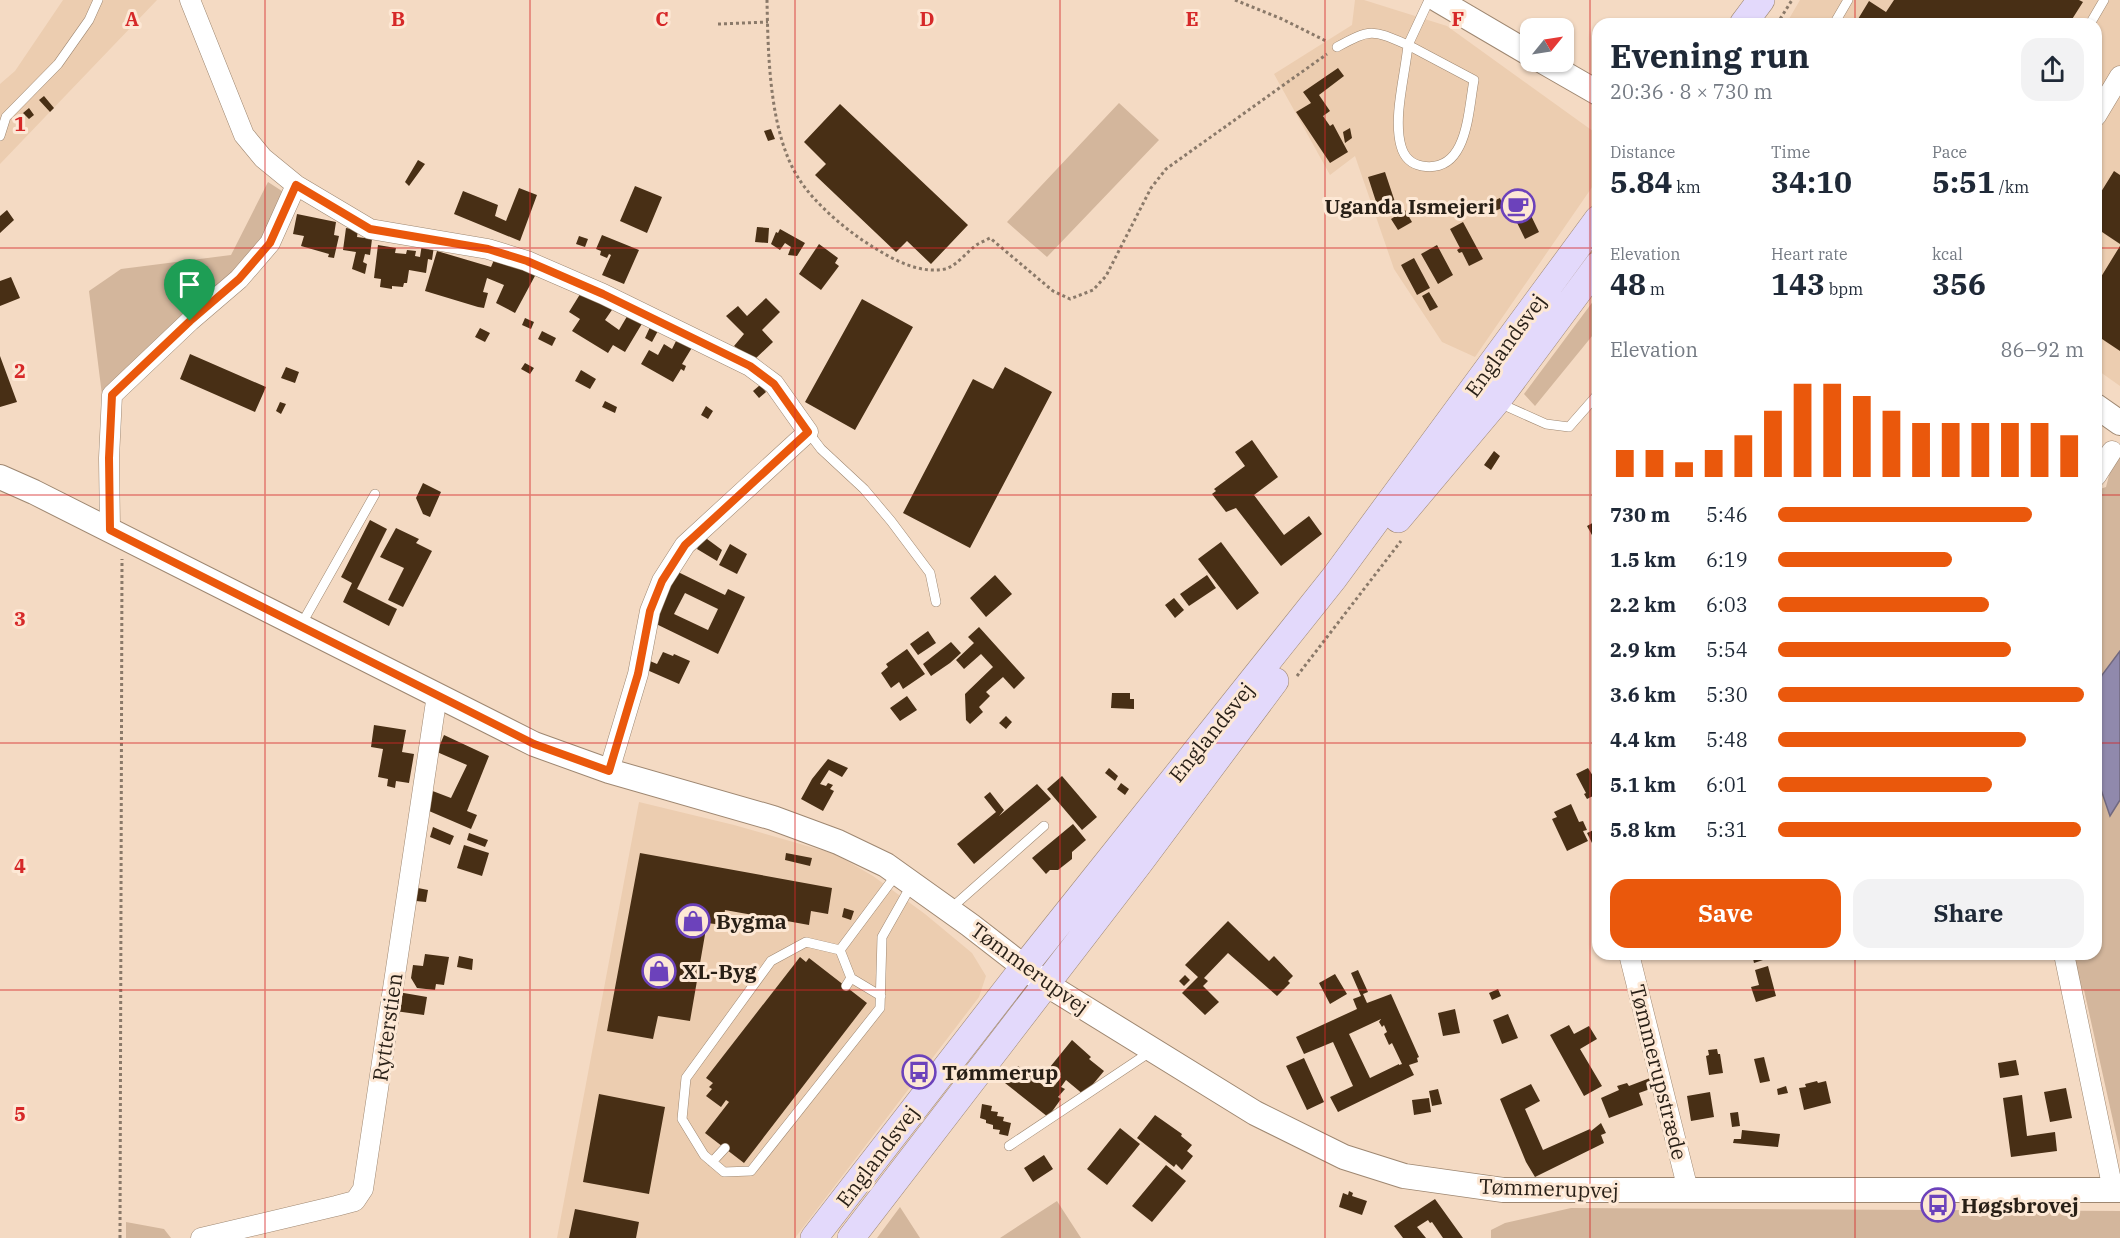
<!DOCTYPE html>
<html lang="en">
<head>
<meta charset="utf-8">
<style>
	body { margin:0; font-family:"IBM Plex Serif",serif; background:#f2f2f3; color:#1f2937; height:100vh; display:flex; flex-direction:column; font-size:22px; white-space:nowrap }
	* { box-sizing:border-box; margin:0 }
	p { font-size:20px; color:#747a83 }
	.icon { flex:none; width:33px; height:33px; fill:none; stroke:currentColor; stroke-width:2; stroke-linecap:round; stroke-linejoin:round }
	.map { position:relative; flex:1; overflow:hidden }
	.details { position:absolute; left:1592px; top:18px; width:510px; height:942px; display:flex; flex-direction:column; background:#fff; border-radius:18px; box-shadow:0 2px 4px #0004 }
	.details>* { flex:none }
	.needle { width:39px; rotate:60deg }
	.tools { position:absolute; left:1520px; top:18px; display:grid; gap:12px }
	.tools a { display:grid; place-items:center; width:54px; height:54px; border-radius:12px; background:#fff; box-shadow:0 2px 4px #0004; font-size:30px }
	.pin { position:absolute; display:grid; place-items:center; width:51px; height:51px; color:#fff; margin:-62px -26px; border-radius:50% 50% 50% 0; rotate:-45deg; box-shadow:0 0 6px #0007 }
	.pin .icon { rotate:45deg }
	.round { display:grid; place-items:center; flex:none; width:63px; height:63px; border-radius:18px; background:#f2f2f3 }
	.headline { display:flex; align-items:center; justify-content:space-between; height:102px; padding:0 18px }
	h1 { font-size:33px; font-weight:800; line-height:45px }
	.metrics { display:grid; grid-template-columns:repeat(3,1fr); gap:9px; height:102px; padding:6px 18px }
	.metrics div { display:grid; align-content:center }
	.metrics b { font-size:30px; font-weight:800 }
	.metrics small { font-size:16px; font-weight:400 }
	.metrics p { font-size:16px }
	.chart { height:168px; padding:12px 18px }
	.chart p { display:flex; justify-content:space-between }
	.chart svg { width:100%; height:108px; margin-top:6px; stroke:#ea580c; stroke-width:6 }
	.action { display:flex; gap:12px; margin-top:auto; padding:12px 18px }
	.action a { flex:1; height:69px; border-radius:18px; background:#ea580c; color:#fff; font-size:24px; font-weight:800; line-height:69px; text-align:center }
	.action a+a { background:#f2f2f3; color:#1f2937 }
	ul { padding:0 18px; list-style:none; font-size:20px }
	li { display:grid; grid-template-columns:96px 72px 1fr; align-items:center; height:45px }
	li i { height:15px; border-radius:8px; background:#ea580c }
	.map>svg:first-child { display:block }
</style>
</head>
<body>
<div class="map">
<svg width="2120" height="1238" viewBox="0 0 2120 1238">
	<rect width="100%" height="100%" fill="#f4dac3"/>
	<!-- built -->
	<path fill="#eccdb0" d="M63 0H157L0 164V84L15 71Z
		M1355 0H1364L1447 26 1597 134V180L1475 357 1442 342 1394 269 1355 156 1330 175 1274 74 1352 25Z
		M1800 0H2120V386L2096 369V24H1786Z
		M639 802 734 825 835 854 873 876 925 914 972 953 986 976 979 997 795 1238H557Z"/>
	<!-- green -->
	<path fill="#d3b69c" d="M1119 103 1159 140 1047 257 1007 222Z
		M268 182 285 193 264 236 232 277 108 385 103 403 89 291 121 269 231 255Z
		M1597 296V330L1535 406 1524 394Z
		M2120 456V1152L2084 990 2081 989 2072 954H2096V507L2100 489 2106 487 2112 464Z
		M1057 1201 1081 1238H1000Z
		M900 1207 920 1238H877Z
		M1571 1208 2120 1211V1238H1491V1230L1505 1223Z
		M126 1222 164 1229 171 1238H126Z"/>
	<!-- water -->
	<path fill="#9089ac" stroke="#71697f" stroke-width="1.5" d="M2120 651V800L2110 816 2096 775V690L2102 675Z"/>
	<!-- building -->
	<path fill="#482f15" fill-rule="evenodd" d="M1894 0H2079L2083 2 2069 24H1855L1869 1 1886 12Z
		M1338 68 1344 76 1319 95 1330 111 1323 116 1330 126 1333 124 1348 152 1330 163 1296 112 1311 103 1303 92Z
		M44 96 54 108 50 112 39 100Z
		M840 104 968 225 931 264 907 241 896 252 815 175 826 164 804 142Z
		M29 108 34 115 29 119 23 113Z
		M1350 128 1352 138 1345 143 1343 132Z
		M771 129 775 139 768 141 764 131Z
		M418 160 425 164 409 186 405 182Z
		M2114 171 2120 175V244L2096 228V200Z
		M1385 172 1396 205 1379 211 1368 177Z
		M635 186 662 197 647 233 620 221Z
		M519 188 537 195 520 241 454 214 463 191 498 205 495 216 506 221Z
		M1518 189 1539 232 1525 239 1504 196Z
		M1500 198 1504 207 1495 211 1491 202Z
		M7 210 14 220 0 233V216Z
		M1405 210 1412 222 1398 230 1391 219Z
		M297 214 336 222 334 235 339 236 334 258 328 257 329 254 301 246 304 236 293 234Z
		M1463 222 1483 259 1469 266 1462 252 1459 253 1457 250 1460 248 1450 229Z
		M757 227 769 228 768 243 755 242Z
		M346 228 358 230 357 237 372 239 370 255 365 254 363 262 367 264 365 274 352 269 356 252 343 250Z
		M780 229 805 243 797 256 788 255 791 247 785 243 780 250 771 244 776 232 778 233Z
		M602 235 639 250 624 284 602 275 611 255 609 254 607 258 600 255 601 251 596 249Z
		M579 236 588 239 585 247 576 244Z
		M422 244 434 246 432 260 428 259 426 273 409 270 407 283H404L403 287 392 286V289L380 287 381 279 374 278 378 245 396 248 395 253 406 254 407 250 416 251 415 256 420 257Z
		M819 244 838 258 835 263 839 266 821 290 799 274Z
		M1437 245 1453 275 1438 284 1421 254Z
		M2120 246V351L2096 335V285Z
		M437 251 491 267 496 255 536 274 515 313 496 303 504 285 487 278 483 292 488 293 484 308 478 307 425 291Z
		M1414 258 1430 288 1417 295 1401 265Z
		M11 277 20 298 0 306V281Z
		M582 291 614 307 605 320 619 330 629 313 643 322 625 352 613 345 608 353 572 331 580 319 569 312Z
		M1429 292 1438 307 1430 311 1422 296Z
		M766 298 780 312 762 330 773 342 754 360 734 346 744 334 726 316 738 306 747 316Z
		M862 299 913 327 855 430 805 402Z
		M525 318 534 322 531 329 522 325Z
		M651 325 659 329 652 342 645 338Z
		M480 328 490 333 485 342 475 337Z
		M542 331 556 338 552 346 538 339Z
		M678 337 693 346 682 364 686 366 684 371 681 369 673 382 641 364 649 350 658 355 664 344 672 349Z
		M190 354 266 387 255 412 180 379Z
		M0 356 17 402 0 407Z
		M525 363 534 368 530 374 521 369Z
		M286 367 299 372 295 383 281 378Z
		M1005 367 1052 392 970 548 903 513 973 379 993 389Z
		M581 370 596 379 590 389 575 381Z
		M760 385 766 392 759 398 753 391Z
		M605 401 617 407 615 413 602 407Z
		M280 402 286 404 281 414 276 411Z
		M706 406 713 411 708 419 701 415Z
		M1252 440 1278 477 1254 495 1284 535 1309 516 1322 534 1281 566 1236 508 1226 512 1212 494 1216 491 1214 489 1245 466 1235 452Z
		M1494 451 1500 456 1491 470 1484 465Z
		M423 483 441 492 430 517 423 514 416 498Z
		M370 520 387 529 357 589 397 609 389 626 343 602 352 583 341 577Z
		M1598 520V546L1587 526Z
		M396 528 419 539 416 543 432 551 403 607 388 600 404 568 380 557Z
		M703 536 722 550 717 561 697 549Z
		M1221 542 1259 593 1237 610 1198 559Z
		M730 544 747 554 737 574 719 565Z
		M676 571 725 595 728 589 745 597 718 654 652 622ZM685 593 718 609 708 630 674 614Z
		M995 575 1012 594 986 617 970 598Z
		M1207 575 1216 588 1189 606 1180 594Z
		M1174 598 1184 610 1175 618 1165 605Z
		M979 627 1025 678 1014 689 1003 677 986 692 990 696 979 707 983 712 970 724 966 720 965 694 993 667 981 654 964 669 956 660 974 643 968 637Z
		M928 631 936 643 918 655 910 644Z
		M951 642 961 653 950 663 931 676 923 664Z
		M907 649 925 674 903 689 899 682 891 688 881 673 888 667 886 664Z
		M663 652 673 656 674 654 690 661 679 684 647 670 650 661 657 664Z
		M1112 693H1130V699H1134V709L1111 708Z
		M907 696 917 710 900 721 890 708Z
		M1006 716 1012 722 1006 729 999 723Z
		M374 725 406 730 402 752 414 754 409 783 396 781 395 788 387 786 388 779 378 777 383 749 371 747Z
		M444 735 489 756 467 811 477 815 471 829 429 811 430 790 451 798 467 765 437 752Z
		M828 759 848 768 842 777 829 770 820 784 826 786 828 783 833 785 830 789 834 791 823 811 801 799 812 779Z
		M1109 768 1118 776 1115 781 1105 773Z
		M1588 768 1598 784V805L1593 796 1587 799 1584 794 1586 793 1576 774Z
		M1062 776 1097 817 1082 830 1047 789Z
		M1121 783 1129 789 1125 795 1117 789Z
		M1037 784 1051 799 974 864 957 844 996 812 984 797 990 792 1004 810 999 816Z
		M1571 804 1579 822 1583 821 1587 830 1583 831 1588 841 1567 851 1552 819 1557 817 1554 812Z
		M1073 824 1086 840 1072 852V859L1058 870H1050L1046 874 1032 858Z
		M433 827 454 836 450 845 430 837Z
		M1598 828V855L1587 833Z
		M469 833 488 840 485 847 467 840Z
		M464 845 489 853 482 876 457 868Z
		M640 853 832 888 828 914 811 911 809 925 725 910 723 925 707 923 690 1021 658 1016 653 1039 607 1031Z
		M786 853 812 858 810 866 785 860Z
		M418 888 428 890 426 902 416 901Z
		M844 908 854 911 851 920 842 917Z
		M1228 921 1269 961 1274 956 1293 976 1288 981 1290 983 1277 996 1228 953 1204 978 1208 981 1203 986 1219 1002 1205 1015 1182 993 1198 977 1185 965Z
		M425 954 449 957 444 985 436 984 435 990 417 988 411 978 413 965 423 966Z
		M1752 954H1765L1766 959 1754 963Z
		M459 956 473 959 472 970 457 967Z
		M800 957 806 962 809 958 867 1003 744 1163 705 1133 729 1102 726 1100 721 1107 706 1096 712 1089 709 1087 713 1083 706 1078Z
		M1768 966 1776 996 1756 1002 1751 987 1759 985 1755 970Z
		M1358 970 1368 992 1363 994 1367 1003 1391 994 1419 1057 1417 1058 1418 1062 1409 1065 1414 1075 1338 1112 1330 1097 1353 1086 1333 1042 1304 1054 1296 1037 1357 1009 1353 999 1361 996 1351 973ZM1381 1019 1379 1022 1382 1027 1384 1025 1387 1032 1384 1034 1389 1045 1392 1043 1402 1064 1399 1065V1064L1370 1078 1349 1034Z
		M1335 974 1347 994 1330 1004 1319 983Z
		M1185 975 1190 980 1184 986 1179 981Z
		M1498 989 1501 996 1492 1000 1489 993Z
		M398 992 427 997 424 1015 395 1011Z
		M1455 1009 1460 1033 1443 1036 1438 1013Z
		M1508 1014 1518 1038 1502 1044 1493 1020Z
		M1569 1025 1574 1034 1589 1026 1597 1039 1580 1049 1602 1086 1584 1096 1550 1035Z
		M1072 1040 1091 1057 1089 1059 1104 1071 1084 1095 1066 1080 1061 1087 1065 1089 1058 1097 1061 1099 1048 1117 1005 1083 1018 1066 1044 1086 1048 1080 1055 1085 1061 1077 1050 1067Z
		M1717 1049 1718 1054H1720L1723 1073 1709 1075 1706 1056 1709 1055 1708 1050Z
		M1764 1057 1770 1081 1760 1083 1754 1059Z
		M1304 1058 1324 1102 1307 1110 1286 1066Z
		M2016 1060 2019 1075 2000 1078 1998 1063Z
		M1650 1078 1653 1088 1639 1093 1643 1105 1609 1118 1601 1098 1619 1090 1617 1086 1627 1083 1629 1086Z
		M1817 1081 1818 1083 1826 1081 1831 1103 1804 1110 1799 1088 1806 1087 1805 1084Z
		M1531 1084 1540 1101 1525 1109 1543 1150 1590 1129 1591 1131 1601 1123 1606 1133 1601 1135 1604 1143 1535 1177 1526 1162 1500 1099Z
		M1786 1086 1788 1093 1778 1095 1777 1089Z
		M2066 1088 2072 1118 2050 1122 2044 1092Z
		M1438 1089 1442 1104 1432 1106 1429 1091Z
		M1710 1092 1714 1117 1691 1121 1687 1096Z
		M599 1094 665 1107 649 1194 583 1182Z
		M2022 1095 2027 1136 2055 1132 2057 1151 2011 1157 2003 1098Z
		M1429 1098 1431 1112 1414 1115 1412 1100Z
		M982 1104 992 1106 991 1111 998 1112 997 1116 1004 1117 1003 1121 1011 1123 1008 1136 999 1134 1000 1130 993 1129V1125L986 1123V1120L980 1118Z
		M1738 1112 1740 1126 1732 1127 1730 1113Z
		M1155 1115 1182 1134 1181 1136 1192 1145 1187 1151 1193 1156 1182 1170 1176 1164 1174 1167 1137 1138Z
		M1120 1128 1140 1144 1107 1185 1087 1169Z
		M1742 1130 1780 1134 1778 1147 1733 1143 1734 1139H1741Z
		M1044 1155 1053 1169 1033 1182 1024 1168Z
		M1166 1165 1186 1181 1152 1222 1132 1206Z
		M1349 1191 1353 1193 1352 1196 1367 1201 1362 1215 1339 1207 1343 1193 1348 1195Z
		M1435 1199 1463 1238H1443L1432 1222 1430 1223 1428 1220 1417 1227 1426 1238H1403L1394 1226Z
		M575 1209 639 1222 636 1238H569Z"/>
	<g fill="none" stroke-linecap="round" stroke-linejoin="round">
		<defs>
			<path id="service" d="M1834 24 1848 0
				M2090 24 2104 0
				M1408 45 1474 80C1468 111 1468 174 1422 166 1411 164 1404 157 1401 146 1393 117 1405 76 1408 45Z
				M1337 47C1371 28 1373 30 1408 45L1429 0
				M0 136 6 117 58 64 89 20 98 0
				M1499 403 1546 424 1569 427 1598 394
				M808 432 821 449 864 489 891 521 930 573 936 602
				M301 625 375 494
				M896 875 840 950 806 942 771 961 686 1078 682 1119 704 1155 724 1172 751 1171 880 1008 882 937 912 884
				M949 910 1044 826
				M840 950 851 978 846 986
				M851 978 881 996
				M1009 1146 1150 1052
				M712 1162 725 1148"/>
			<path id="minor" d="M190 0 244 135 263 158 296 185 370 229 488 249 527 261 603 294 750 366 774 384 808 432 685 545 662 581 650 611 638 674 609 771
				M2096 116 2120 76
				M2096 476 2112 451
				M110 530 109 458 112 395 190 321 239 279 270 243 296 185
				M1629 954 1688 1190
				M2064 954 2113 1190
				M201 1238 336 1206 355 1201 363 1189 437 695"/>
			<path id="tertiary" d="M1438 0 1530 54
				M1544 62 1598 93
				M2096 406 2120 423
				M0 477 34 492 534 744 609 771 773 818 838 842 886 865 970 925 1046 984 1255 1113 1344 1157 1404 1176 1503 1190H2120"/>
			<path id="secondary" d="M1743 24 1761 0
				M1398 519 1497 401 1598 265
				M814 1238 1024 967 1334 578 1598 219
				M851 1238 1140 862 1275 681"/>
		</defs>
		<!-- service casing -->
		<use href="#service" stroke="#9e8771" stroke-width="10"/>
		<!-- minor casing -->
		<use href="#minor" stroke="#9e8771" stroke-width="21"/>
		<!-- tertiary casing -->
		<use href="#tertiary" stroke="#9e8771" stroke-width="26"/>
		<!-- secondary casing -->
		<use href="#secondary" stroke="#9e8771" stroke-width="28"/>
		<!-- path -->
		<path stroke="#8a7969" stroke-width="3" stroke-dasharray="3 3" stroke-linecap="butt" d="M767 0C768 53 769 133 799 179 815 204 847 231 873 247 894 260 919 274 945 269 957 266 968 250 978 244 982 242 986 240 990 238L1053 291 1070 299 1093 290 1106 276 1151 188 1166 169 1327 54
			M1235 0 1282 19 1326 41
			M718 24 768 22
			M1777 24 1792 0
			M1297 676 1401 541
			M120 1238 122 559"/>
		<!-- service -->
		<use href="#service" stroke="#fff" stroke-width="9"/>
		<!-- minor -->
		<use href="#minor" stroke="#fff" stroke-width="20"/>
		<!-- tertiary -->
		<use href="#tertiary" stroke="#fff" stroke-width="24"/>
		<!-- secondary -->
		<use href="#secondary" stroke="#e3d9fb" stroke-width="27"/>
	</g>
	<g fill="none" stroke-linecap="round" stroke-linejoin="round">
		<defs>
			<path id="route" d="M296 185 370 229 488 249 527 261 603 294 750 366 774 384 808 432 685 545 662 581 650 611 638 674 609 771 534 744 110 530 109 458 112 395 190 321 239 279 270 243Z"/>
		</defs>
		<!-- route casing -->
		<use href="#route" stroke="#fff" stroke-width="12"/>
		<!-- route -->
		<use href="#route" stroke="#ea580c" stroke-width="8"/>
	</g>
	<!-- grid -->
	<path fill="none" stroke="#d62828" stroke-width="1.5" stroke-opacity="0.55" d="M265 0V1238M530 0V1238M795 0V1238M1060 0V1238M1325 0V1238M1590 0V1238M1855 0V24M0 248H1598M2096 248H2120M0 495H1598M2096 495H2120M0 743H1598M2096 743H2120M1855 954V1238M0 990H2120"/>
	<!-- icons -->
	<defs>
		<symbol id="cafe-ring" viewBox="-11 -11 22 22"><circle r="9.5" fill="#fde8d5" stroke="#6c42bb" stroke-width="1.5"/><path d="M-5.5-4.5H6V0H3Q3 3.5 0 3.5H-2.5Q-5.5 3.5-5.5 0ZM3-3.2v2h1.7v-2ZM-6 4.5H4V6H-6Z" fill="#6c42bb"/></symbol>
		<symbol id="shop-ring" viewBox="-11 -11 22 22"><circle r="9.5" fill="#fde8d5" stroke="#6c42bb" stroke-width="1.5"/><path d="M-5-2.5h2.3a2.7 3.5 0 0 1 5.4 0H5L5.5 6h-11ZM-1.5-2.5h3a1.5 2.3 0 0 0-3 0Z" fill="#6c42bb"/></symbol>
		<symbol id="bus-ring" viewBox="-11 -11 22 22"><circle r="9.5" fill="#fde8d5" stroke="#6c42bb" stroke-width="1.5"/><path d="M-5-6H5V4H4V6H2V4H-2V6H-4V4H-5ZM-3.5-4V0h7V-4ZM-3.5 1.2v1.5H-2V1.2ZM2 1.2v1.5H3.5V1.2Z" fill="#6c42bb"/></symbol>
	</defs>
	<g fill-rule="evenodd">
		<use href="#cafe-ring" x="1499" y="187" width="38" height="38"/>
		<use href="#shop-ring" x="674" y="902" width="38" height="38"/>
		<use href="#shop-ring" x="640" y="952" width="38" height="38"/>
		<use href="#bus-ring" x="900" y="1053" width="38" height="38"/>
		<use href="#bus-ring" x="1919" y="1186" width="38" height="38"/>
	</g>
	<g text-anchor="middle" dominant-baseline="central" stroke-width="6" stroke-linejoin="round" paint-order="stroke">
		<!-- poi labels -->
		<g font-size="21" font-weight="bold" fill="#281f16" stroke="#fde8d5" text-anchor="start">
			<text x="1495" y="206" text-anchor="end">Uganda Ismejeri</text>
			<text x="716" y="921">Bygma</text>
			<text x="682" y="971">XL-Byg</text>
			<text x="942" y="1072">Tømmerup</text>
			<text x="1961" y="1205">Høgsbrovej</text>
		</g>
		<!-- street labels -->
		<g font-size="21" fill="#281f16" stroke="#fde8d5">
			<text transform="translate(1505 345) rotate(-54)">Englandsvej</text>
			<text transform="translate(1211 732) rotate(-51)">Englandsvej</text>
			<text transform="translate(1030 968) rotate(36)">Tømmerupvej</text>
			<text transform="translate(387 1027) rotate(-82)">Rytterstien</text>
			<text transform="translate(1659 1072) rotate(76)">Tømmerupstræde</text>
			<text transform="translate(877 1156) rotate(-53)">Englandsvej</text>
			<text transform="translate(1549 1188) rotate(2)">Tømmerupvej</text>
		</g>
	</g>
	<g font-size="20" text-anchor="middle" font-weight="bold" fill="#d62828" stroke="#fde8d5" stroke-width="6" stroke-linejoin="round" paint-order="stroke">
		<text x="132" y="26">A</text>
		<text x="398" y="26">B</text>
		<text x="662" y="26">C</text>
		<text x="927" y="26">D</text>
		<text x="1192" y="26">E</text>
		<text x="1458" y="26">F</text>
		<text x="20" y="131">1</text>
		<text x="20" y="378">2</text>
		<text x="20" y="626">3</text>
		<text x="20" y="873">4</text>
		<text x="20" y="1121">5</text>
	</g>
</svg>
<div class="tools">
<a><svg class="needle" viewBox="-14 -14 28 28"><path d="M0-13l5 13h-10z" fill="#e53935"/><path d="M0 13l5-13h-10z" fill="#747a83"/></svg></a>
</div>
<div class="pin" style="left:190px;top:321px;background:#1e9e55"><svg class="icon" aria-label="arrive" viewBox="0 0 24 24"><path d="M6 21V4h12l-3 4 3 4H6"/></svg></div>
<section class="details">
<div class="headline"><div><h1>Evening run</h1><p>20:36 · 8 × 730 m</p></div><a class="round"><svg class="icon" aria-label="share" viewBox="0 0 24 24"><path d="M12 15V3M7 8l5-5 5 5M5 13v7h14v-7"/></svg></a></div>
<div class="metrics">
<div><p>Distance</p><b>5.84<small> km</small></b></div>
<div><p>Time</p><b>34:10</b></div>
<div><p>Pace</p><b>5:51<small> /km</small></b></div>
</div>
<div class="metrics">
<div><p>Elevation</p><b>48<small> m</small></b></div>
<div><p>Heart rate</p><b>143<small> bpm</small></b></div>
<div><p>kcal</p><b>356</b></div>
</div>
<div class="chart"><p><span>Elevation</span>86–92 m</p>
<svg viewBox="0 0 160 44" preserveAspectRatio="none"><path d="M5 44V33M15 44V33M25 44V38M35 44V33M45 44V27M55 44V17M65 44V6M75 44V6M85 44V11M95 44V17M105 44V22M115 44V22M125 44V22M135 44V22M145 44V22M155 44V27"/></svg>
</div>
<ul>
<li><b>730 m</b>5:46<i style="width:83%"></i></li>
<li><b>1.5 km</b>6:19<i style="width:57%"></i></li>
<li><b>2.2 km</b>6:03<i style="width:69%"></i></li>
<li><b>2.9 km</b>5:54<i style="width:76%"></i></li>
<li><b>3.6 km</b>5:30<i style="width:100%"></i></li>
<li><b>4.4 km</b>5:48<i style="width:81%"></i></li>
<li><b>5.1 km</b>6:01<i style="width:70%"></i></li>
<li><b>5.8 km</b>5:31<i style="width:99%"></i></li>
</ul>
<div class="action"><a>Save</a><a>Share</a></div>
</section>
</div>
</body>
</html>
